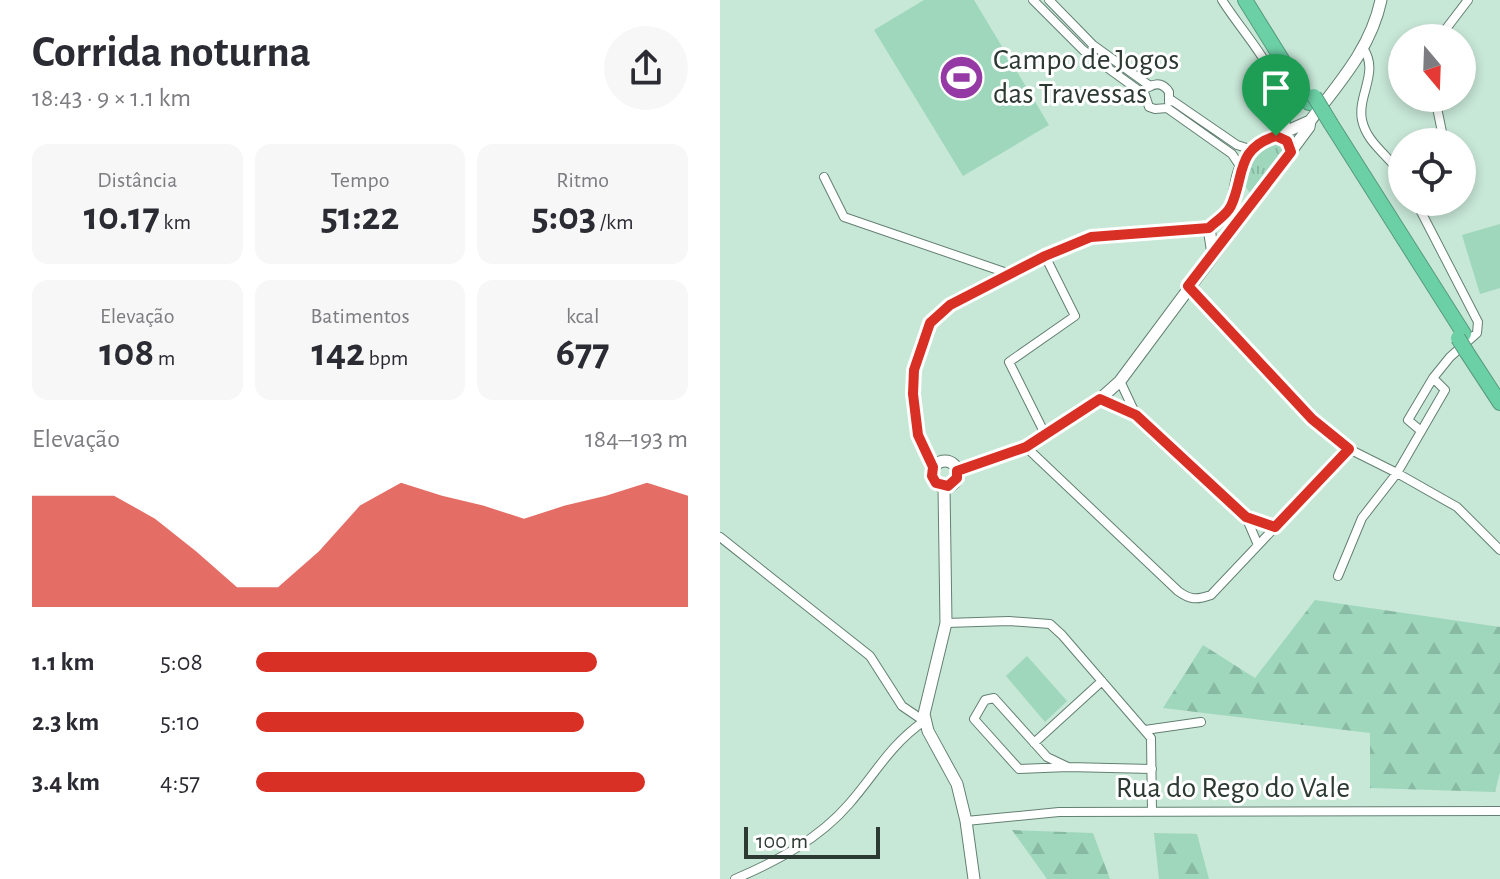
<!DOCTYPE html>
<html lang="pt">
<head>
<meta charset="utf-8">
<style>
	body { margin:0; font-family:"Alegreya Sans",sans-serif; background:#f7f7f7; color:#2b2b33; height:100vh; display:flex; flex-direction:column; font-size:30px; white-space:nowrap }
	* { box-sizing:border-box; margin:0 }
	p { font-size:26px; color:#7c7c81 }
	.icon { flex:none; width:44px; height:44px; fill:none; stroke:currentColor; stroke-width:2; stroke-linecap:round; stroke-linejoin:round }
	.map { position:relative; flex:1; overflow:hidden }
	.details { display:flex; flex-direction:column; background:#fff; width:720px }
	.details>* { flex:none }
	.needle { width:52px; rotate:161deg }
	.tools { position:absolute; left:668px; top:24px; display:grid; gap:16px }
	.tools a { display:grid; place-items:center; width:88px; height:88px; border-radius:50%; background:#fff; box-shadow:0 4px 12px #0003; font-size:40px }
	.scale { position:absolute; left:24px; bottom:20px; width:136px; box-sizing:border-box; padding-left:8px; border:4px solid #2d3933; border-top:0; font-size:22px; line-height:28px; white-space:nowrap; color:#2d3933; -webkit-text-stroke:6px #fff; paint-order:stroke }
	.pin { position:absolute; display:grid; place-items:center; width:68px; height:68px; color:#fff; margin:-82px -34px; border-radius:50% 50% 50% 0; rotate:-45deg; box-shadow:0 0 8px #0007 }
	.pin .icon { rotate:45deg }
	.round { display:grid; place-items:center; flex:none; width:84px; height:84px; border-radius:42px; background:#f7f7f7 }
	.overview { display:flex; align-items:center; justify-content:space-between; height:136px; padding:0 32px }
	h1 { font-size:44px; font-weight:700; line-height:60px }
	.metrics { display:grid; grid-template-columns:repeat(3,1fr); gap:12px; height:136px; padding:8px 32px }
	.metrics div { display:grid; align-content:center; border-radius:16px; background:#f7f7f7; text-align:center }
	.metrics b { font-size:40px; font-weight:700 }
	.metrics small { font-size:22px; font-weight:400 }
	.metrics p { font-size:22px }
	.chart { height:224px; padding:16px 32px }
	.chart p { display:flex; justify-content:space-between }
	.chart svg { width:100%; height:144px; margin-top:8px; fill:#d93025; opacity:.7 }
	ul { padding:0 32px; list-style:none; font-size:26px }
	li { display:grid; grid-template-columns:128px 96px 1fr; align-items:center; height:60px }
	li i { height:20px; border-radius:10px; background:#d93025 }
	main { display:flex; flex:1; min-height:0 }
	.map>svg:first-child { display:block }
</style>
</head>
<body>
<main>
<section class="details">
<div class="overview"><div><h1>Corrida noturna</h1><p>18:43 · 9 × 1.1 km</p></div><a class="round"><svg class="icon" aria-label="share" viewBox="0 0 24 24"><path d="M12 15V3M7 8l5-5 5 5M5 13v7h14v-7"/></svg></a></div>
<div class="metrics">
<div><p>Distância</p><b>10.17<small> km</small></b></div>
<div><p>Tempo</p><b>51:22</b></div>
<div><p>Ritmo</p><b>5:03<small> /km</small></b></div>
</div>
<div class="metrics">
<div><p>Elevação</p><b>108<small> m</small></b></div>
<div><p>Batimentos</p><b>142<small> bpm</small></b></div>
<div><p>kcal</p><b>677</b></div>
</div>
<div class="chart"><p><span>Elevação</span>184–193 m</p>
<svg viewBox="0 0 160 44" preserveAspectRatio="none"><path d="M0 44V10L10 10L20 10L30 17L40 27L50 38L60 38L70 27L80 13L90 6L100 10L110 13L120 17L130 13L140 10L150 6L160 10V44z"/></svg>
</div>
<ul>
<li><b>1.1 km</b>5:08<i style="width:79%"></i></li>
<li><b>2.3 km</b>5:10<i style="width:76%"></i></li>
<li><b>3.4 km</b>4:57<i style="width:90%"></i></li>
</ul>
</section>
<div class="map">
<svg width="780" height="879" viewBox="0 0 780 879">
	<defs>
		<pattern id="grass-tufts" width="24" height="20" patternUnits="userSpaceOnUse" patternTransform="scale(2)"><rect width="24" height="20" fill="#9ed7bc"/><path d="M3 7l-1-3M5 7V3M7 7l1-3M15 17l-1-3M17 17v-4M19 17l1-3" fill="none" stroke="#88b9a2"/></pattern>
		<pattern id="forest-firs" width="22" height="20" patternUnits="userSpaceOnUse" patternTransform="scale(2)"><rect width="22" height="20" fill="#9ed7bc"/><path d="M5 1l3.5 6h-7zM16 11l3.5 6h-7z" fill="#88b9a2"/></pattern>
	</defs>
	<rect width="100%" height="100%" fill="#c7e7d7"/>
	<!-- grass -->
	<path fill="url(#grass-tufts)" d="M556 141 565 146 566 150 535 193H530L524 185C525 167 540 148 556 141Z"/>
	<!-- forest -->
	<path fill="url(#forest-firs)" d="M595 600 780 627V772L775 792 650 788V733L443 708 483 645 535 678Z
		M292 830 373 833 390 879H327Z
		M434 833 477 834 489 879H439Z"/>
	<!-- garden -->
	<path fill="#9ed7bc" d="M204 0H254L329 125 243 176 154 30Z
		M780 224V288L760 294 742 235Z
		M307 656 347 701 325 722 286 676Z"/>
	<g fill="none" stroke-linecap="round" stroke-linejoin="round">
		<defs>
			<path id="street" d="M313 0 363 50 425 95 429 107 435 109 447 108 512 154 520 166
				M329 0 373 45 430 86
				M502 0C527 40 572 81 565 132
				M719 38 748 0
				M643 48C660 72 637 95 642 120 647 144 670 156 682 176
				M429 87C437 82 444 84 449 92V102
				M715 98 722 132
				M450 99 517 145 533 150
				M104 177 124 217 290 274
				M696 202 758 322 757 333 730 357 713 378
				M325 256 355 316 289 362 325 434
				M468 286 592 419 629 449 677 473 737 507 780 550
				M400 381 416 415 443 442 526 517 555 527
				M380 399 416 414
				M306 447 458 591C470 600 477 600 491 595L629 449
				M213 467 198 435 193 394 194 370 210 323 230 305 325 256 371 237 489 228
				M526 517 538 545
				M0 537 150 656 182 706 204 721C168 747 157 772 129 804 99 839 57 861 15 879
				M618 576 642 518 677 473 725 390 713 378 688 420 701 431
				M226 623 289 621 330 624 342 635 431 738 432 812
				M425 730 481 722
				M314 743 382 681
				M348 767 299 769 254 719 265 700 274 698 327 757 348 767 432 769
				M246 821 339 812 780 811"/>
			<path id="secondary" d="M556 136 590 121
				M493 254 489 228C497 220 506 216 511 206 516 193 515 181 520 169 526 151 548 128 567 141L571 152
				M212 474a13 13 0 1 1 26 0a13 13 0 1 1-26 0Z
				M237 471 306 447 380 399 400 381 589 127 590 121C619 83 651 48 661 0
				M224 487 226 623 204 714 208 731 237 784 246 821 254 879"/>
			<path id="highway" d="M525 0 589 103
				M611 124 744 334
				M746 351 780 403"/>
		</defs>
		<!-- street casing -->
		<use href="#street" stroke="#638072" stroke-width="10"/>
		<!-- secondary casing -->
		<use href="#secondary" stroke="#638072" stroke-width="13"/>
		<!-- highway casing -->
		<use href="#highway" stroke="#569b7e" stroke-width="16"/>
		<!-- street -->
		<use href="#street" stroke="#fff" stroke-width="8"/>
		<!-- secondary -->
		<use href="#secondary" stroke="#fff" stroke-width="11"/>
		<!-- highway -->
		<use href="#highway" stroke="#6cd0a6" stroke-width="14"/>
		<defs>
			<path id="highway-bridge" d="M594 96 611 124
				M738 338 746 351"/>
		</defs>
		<!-- highway-bridge casing -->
		<use href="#highway-bridge" stroke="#569b7e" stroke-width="16" stroke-linecap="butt"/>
		<!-- highway-bridge -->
		<use href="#highway-bridge" stroke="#6cd0a6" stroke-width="14"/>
	</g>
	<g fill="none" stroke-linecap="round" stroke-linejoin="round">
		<defs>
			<path id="route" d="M556 136 567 141 571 152 468 286 592 419 629 449 555 527 526 517 416 415 380 399 306 447 237 471V478L228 486 216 483 212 476 213 467 198 435 193 394 194 370 210 323 230 305 325 256 371 237 489 228C497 220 506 216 511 206 525 176 515 149 556 136Z"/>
		</defs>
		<!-- route casing -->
		<use href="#route" stroke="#fff" stroke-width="16"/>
		<!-- route -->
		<use href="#route" stroke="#d93025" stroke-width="10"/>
	</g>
	<!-- icons -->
	<defs>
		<symbol id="stadium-disc" viewBox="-11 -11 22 22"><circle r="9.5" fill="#953aa4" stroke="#fff"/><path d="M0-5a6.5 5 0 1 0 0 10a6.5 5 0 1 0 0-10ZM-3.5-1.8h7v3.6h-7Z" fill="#fff"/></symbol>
	</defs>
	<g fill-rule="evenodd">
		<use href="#stadium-disc" x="216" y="52" width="51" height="51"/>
	</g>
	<g text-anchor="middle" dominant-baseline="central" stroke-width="6" stroke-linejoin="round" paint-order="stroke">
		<!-- poi labels -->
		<g font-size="30" fill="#2d3933" stroke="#fff" text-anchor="start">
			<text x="273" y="60">Campo de Jogos<tspan x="273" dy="34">das Travessas</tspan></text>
		</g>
		<!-- street labels -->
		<g font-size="30" fill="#2d3933" stroke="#fff">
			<text x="513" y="788">Rua do Rego do Vale</text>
		</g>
	</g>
</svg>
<div class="tools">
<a><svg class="needle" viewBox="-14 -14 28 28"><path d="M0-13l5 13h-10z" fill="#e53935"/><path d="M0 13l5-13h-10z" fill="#7c7c81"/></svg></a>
<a><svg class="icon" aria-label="locate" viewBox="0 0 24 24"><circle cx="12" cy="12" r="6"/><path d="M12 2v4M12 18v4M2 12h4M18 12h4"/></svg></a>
</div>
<div class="scale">100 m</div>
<div class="pin" style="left:556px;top:136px;background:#1e9e55"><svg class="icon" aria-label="arrive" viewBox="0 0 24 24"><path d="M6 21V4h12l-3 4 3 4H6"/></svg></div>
</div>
</main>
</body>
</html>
